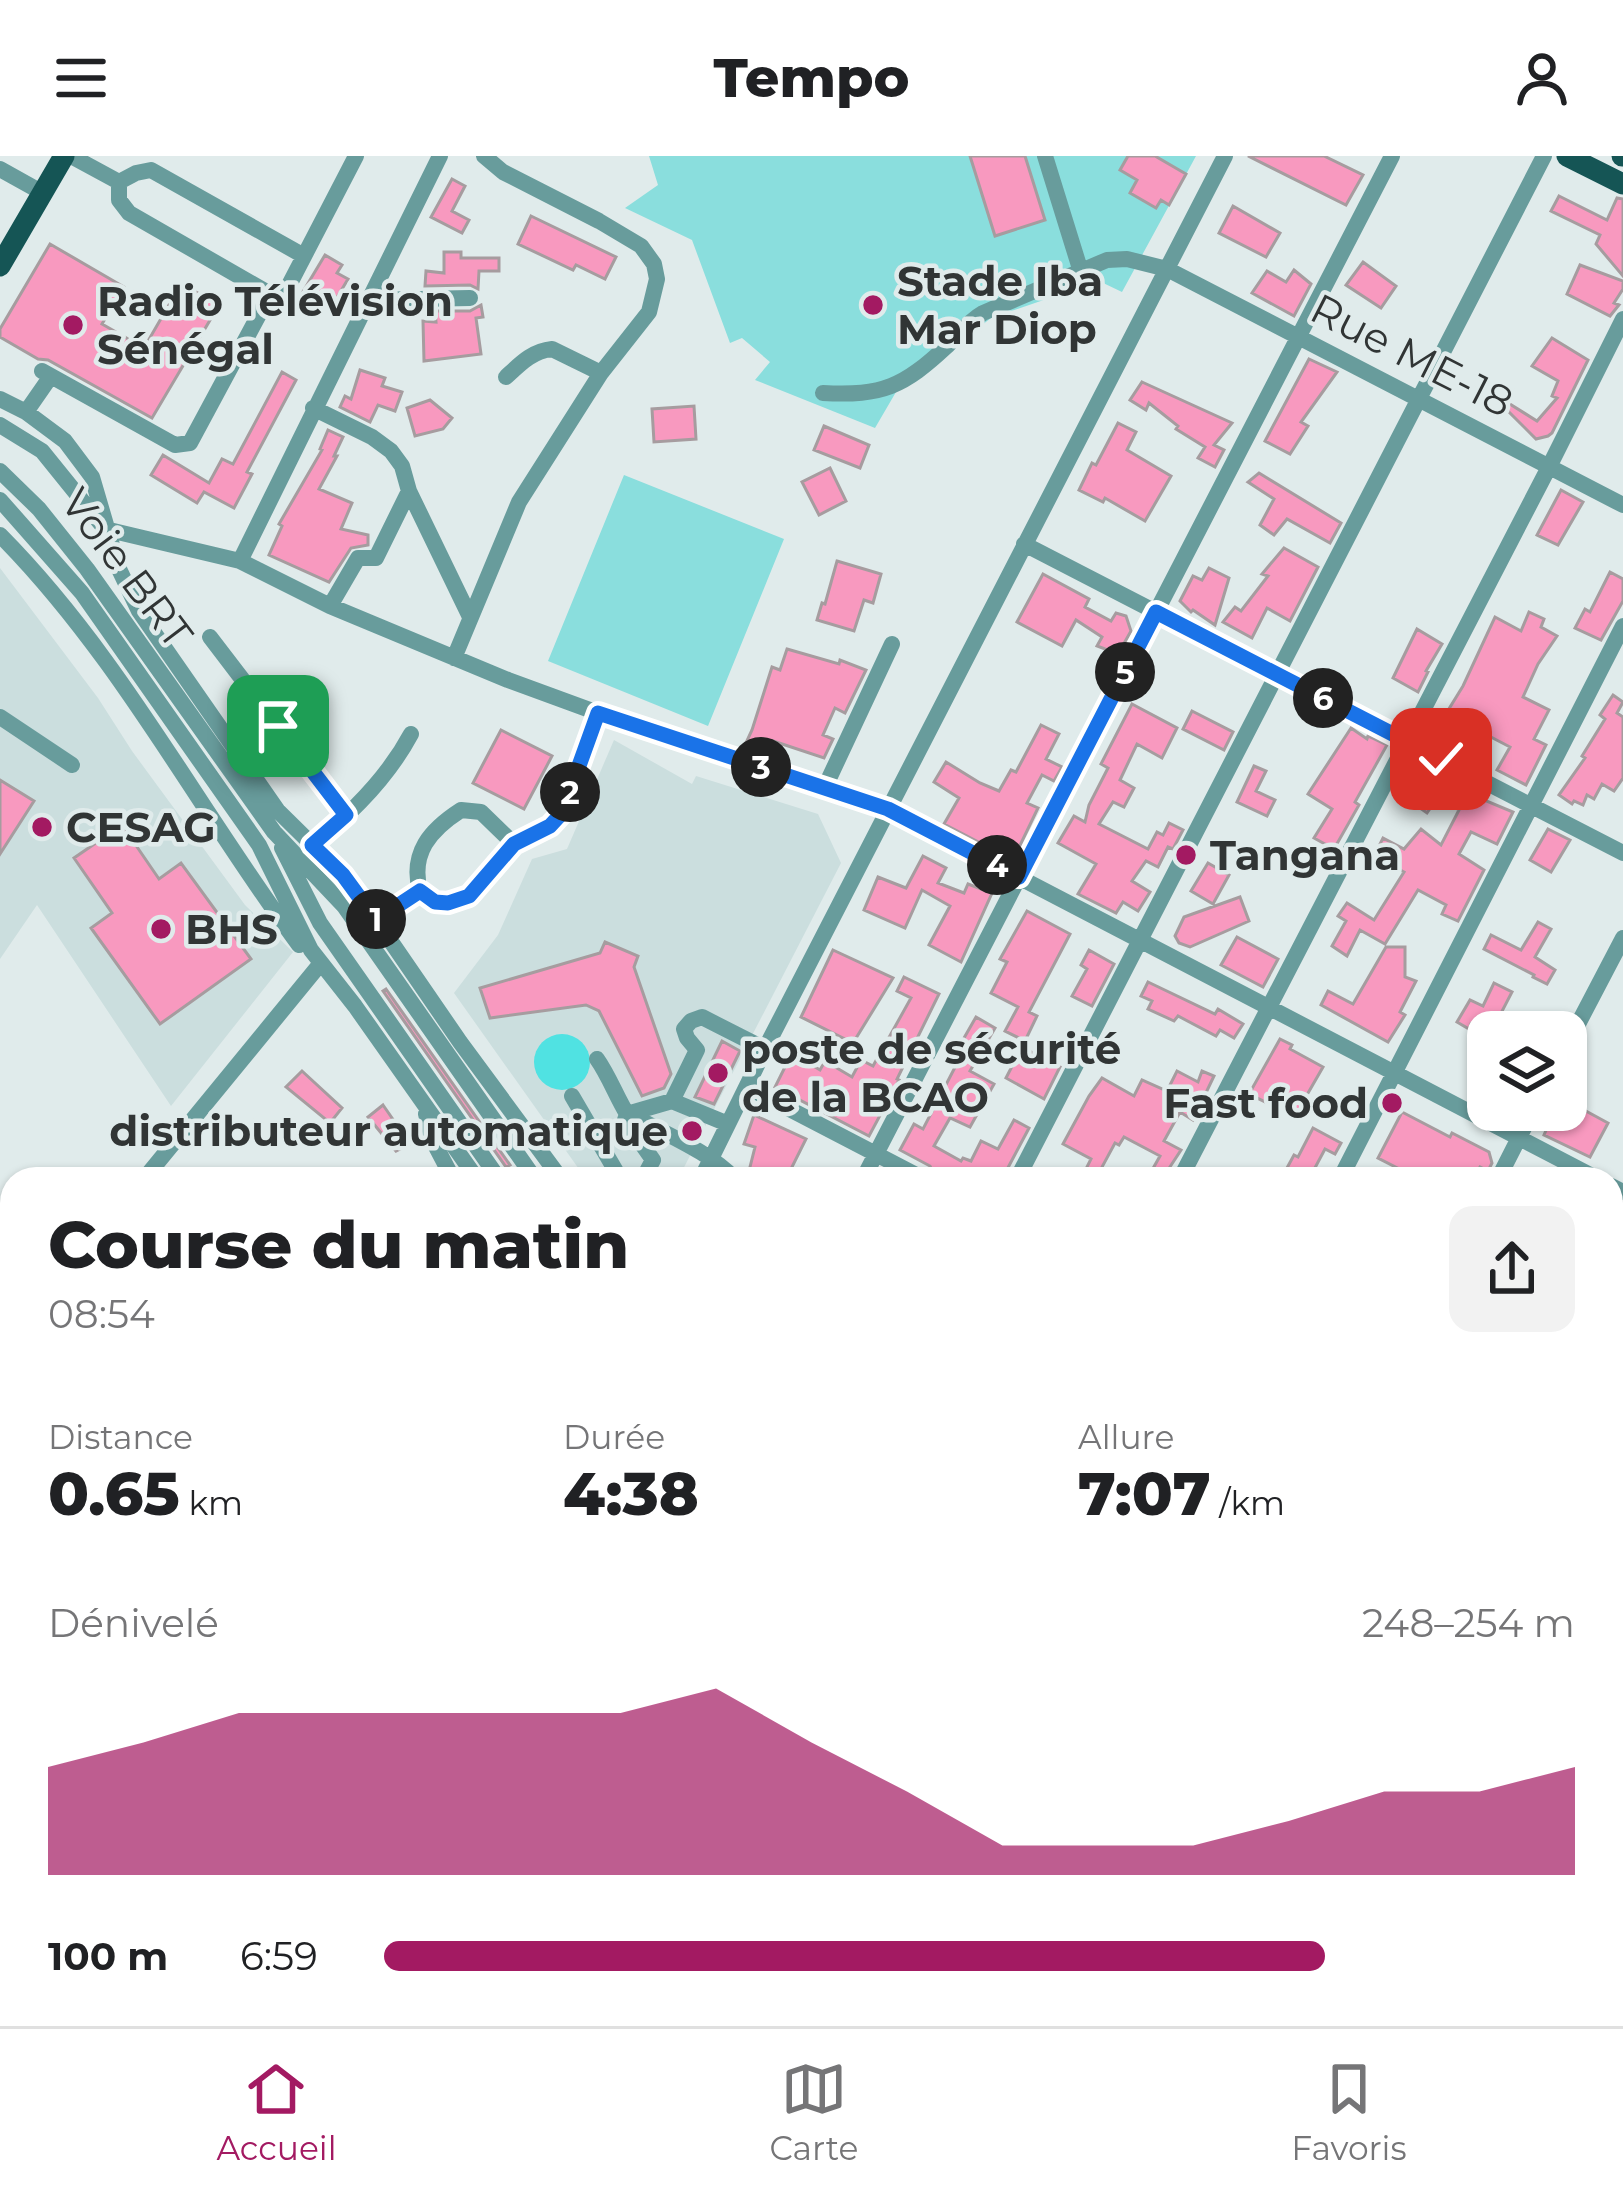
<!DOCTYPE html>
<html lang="fr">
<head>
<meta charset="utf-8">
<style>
	body { margin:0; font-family:Montserrat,sans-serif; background:#f2f2f2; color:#202124; height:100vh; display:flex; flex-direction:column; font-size:45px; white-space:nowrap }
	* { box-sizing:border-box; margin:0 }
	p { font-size:39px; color:#757577 }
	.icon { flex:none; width:66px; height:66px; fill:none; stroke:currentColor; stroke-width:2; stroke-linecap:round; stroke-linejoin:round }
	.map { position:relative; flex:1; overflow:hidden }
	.details { position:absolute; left:0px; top:1011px; width:1623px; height:861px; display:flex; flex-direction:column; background:#fff; border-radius:36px 36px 0 0; box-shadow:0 3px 9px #0004 }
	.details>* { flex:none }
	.fabs { position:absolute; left:1467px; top:855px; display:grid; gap:24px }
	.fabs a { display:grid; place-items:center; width:120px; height:120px; border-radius:24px; background:#fff; box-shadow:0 3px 9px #0004; font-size:60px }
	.pin { position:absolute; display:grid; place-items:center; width:102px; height:102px; color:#fff; margin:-51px; border-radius:24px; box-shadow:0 6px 18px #0006 }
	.km { position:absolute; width:60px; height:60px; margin:-30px; border-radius:50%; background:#222; color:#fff; font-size:33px; line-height:60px; text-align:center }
	.round { display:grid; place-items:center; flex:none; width:126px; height:126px; border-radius:24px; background:#f2f2f2 }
	.headline { display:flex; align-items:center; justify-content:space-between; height:204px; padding:0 48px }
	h1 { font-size:66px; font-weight:800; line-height:90px }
	.metrics { display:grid; grid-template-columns:repeat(3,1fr); gap:18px; height:204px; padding:12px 48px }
	.metrics div { display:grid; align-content:center }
	.metrics b { font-size:60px; font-weight:800 }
	.metrics small { font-size:33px; font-weight:400 }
	.metrics p { font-size:33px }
	.chart { height:336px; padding:24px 48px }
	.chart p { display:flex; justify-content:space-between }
	.chart svg { width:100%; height:216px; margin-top:12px; fill:#a31a62; opacity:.7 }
	ul { padding:0 48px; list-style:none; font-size:39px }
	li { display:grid; grid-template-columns:192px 144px 1fr; align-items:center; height:90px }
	li i { height:30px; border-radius:15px; background:#a31a62 }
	header { display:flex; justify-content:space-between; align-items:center; height:156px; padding:0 48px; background:#fff; font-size:54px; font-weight:800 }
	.menu { display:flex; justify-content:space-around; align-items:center; height:168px; border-top:3px solid #e0e0e0; background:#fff; font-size:33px; color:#757577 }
	.menu a { display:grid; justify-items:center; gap:6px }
	.menu .current { color:#a31a62 }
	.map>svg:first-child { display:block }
</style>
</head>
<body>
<header><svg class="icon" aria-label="menu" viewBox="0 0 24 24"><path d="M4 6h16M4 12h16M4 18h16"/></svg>Tempo<svg class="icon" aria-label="person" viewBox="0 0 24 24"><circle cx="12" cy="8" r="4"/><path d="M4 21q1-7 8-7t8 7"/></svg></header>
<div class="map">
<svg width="1623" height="1870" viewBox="0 0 1623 1870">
	<rect width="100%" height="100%" fill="#e0ebeb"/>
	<!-- built -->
	<path fill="#cbdede" d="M0 412 98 542 132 595 245 749 293 796 171 950 37 749 0 803Z
		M614 584 692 628 696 620 818 658 841 707 678 1023H586L454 837 498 779 532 703 567 693Z"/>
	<!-- green -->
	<path fill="#8adedd" d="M649 0H1196L1122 136 1099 125 991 162 896 236 875 272 755 224 770 206 742 182 730 187 692 84 625 52 658 29Z
		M624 319 784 383 708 570 548 505Z
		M0 1716 12 1724V1860H35L29 1870H0Z"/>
	<!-- water -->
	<path fill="#50e2e2" d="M534 906a28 28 0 1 1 56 0a28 28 0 1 1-56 0Z"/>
	<!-- building -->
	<path fill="#f899bf" stroke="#a69c9f" stroke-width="3" d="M970 0H1025L1045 64 995 80Z
		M1128 0H1155L1186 18 1169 49 1161 44 1156 52 1130 37 1137 24 1120 14Z
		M1248 0H1324L1363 19 1346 49Z
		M452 23 465 30 452 55 469 64 462 77 431 61Z
		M1559 40 1607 64 1617 42 1623 43V120L1596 88 1600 79 1551 55Z
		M1233 50 1280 77 1266 101 1219 77Z
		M531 60 616 101 605 123 576 109 573 114 518 88Z
		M50 88 124 131 102 168 144 192 177 135 192 143 196 136 219 149 152 262 48 204 38 203 0 181V173Z
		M444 96H461V102H499V115H479L478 133 470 129 425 130 426 115 444 117Z
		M325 99 342 109 337 117 348 123 332 150 321 143 311 158 295 149Z
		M1363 106 1396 130 1381 152 1346 129Z
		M1580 109 1623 125V133L1614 147 1619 149 1610 160 1567 138Z
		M1294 114 1311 128 1294 160 1252 137 1267 115 1286 126Z
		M481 149 483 161 476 162 481 198 424 205 423 165 436 166 435 155H470Z
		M1552 182 1588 204 1552 277 1548 280 1536 283 1502 249 1505 245 1537 265 1557 242 1552 240 1558 225 1532 210Z
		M1309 203 1337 216 1301 266 1308 270 1290 298 1265 285Z
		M360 214 385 222 382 230 402 236 395 255 378 249 370 266 340 251 345 240 351 243Z
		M282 216 296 224 247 316 252 318 234 352 204 336 197 347 151 319 163 299 209 327 222 303 233 308Z
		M1142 226 1232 267 1214 289 1224 294 1215 311 1198 302 1205 291 1176 273 1178 270 1149 247 1146 254 1130 244Z
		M430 244 452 262 443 273 415 280 407 252Z
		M694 250 696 283 654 286 652 253Z
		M1118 267 1136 276 1127 294 1171 320 1145 365 1105 342 1103 346 1079 334 1092 307 1096 309Z
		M824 270 869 289 860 312 814 294Z
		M328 274 343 281 334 300H337L319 333 352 347 341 373 368 379V389L351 392 329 426 269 399 282 370 279 368 322 294 320 293Z
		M830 312 846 345 819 359 802 326Z
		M1259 317 1341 367 1330 387 1287 363 1274 379 1260 369 1274 343 1248 326Z
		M1561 334 1583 346 1558 389 1537 379Z
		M1284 392 1318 411 1290 465 1267 452 1252 482 1223 466 1235 451 1241 455 1268 420 1262 418Z
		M837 405 881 418 873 447 864 444 854 475 817 464 822 447 825 448Z
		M1209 412 1229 422 1215 469 1193 454 1191 456 1180 445 1193 420 1202 424Z
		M1610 416 1623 423V445L1601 484 1575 472 1585 453 1590 456Z
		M1043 418 1089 443 1085 451 1111 465 1116 457 1126 460 1131 475 1118 498 1097 490 1102 481 1076 464 1062 490 1017 466Z
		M1529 456 1544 463 1541 471 1557 480 1538 508 1523 541 1549 554 1534 583 1546 589 1526 629 1497 614 1510 591 1487 579 1478 594 1439 569 1463 530 1495 461 1521 475Z
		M1417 473 1442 488 1426 515 1428 516 1418 536 1393 522Z
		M787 493 839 508 840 504 866 514 845 557 835 552 823 579 833 583 824 602 773 585 768 599 744 591 752 574 772 511 780 514Z
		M1613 539 1623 546 1617 557 1623 561V622L1614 635 1602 628 1594 643 1587 639 1583 649 1574 645 1572 648 1559 639 1585 602 1582 600 1605 563 1600 559Z
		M1132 548 1177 572 1162 602 1137 588 1120 624 1134 632 1124 651 1113 646 1099 668 1148 693 1157 676 1163 679 1169 667 1183 674 1173 693 1168 691 1158 711 1146 705 1132 725 1150 736 1138 755 1123 746 1116 757 1078 738 1096 708 1058 687 1074 660 1085 666 1089 649 1108 612 1101 608Z
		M1192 555 1233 576 1224 594 1183 573Z
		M1041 569 1059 578 1046 603 1062 611 1054 625 1042 619 1027 647 1038 652 1013 704 944 668 959 642 934 626 946 606 980 627 999 635 1011 614 1016 616Z
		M1351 572 1367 583 1368 580 1387 589 1355 646 1359 649 1334 693 1314 682 1332 653 1308 638Z
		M501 574 552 600 524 653 473 627Z
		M1254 610 1266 615 1256 635 1275 644 1267 660 1237 646Z
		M1422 614 1469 642 1470 638 1513 656 1497 688 1471 676 1459 698 1484 714 1458 765 1442 758 1446 749 1418 734 1385 788 1360 774 1347 800 1332 790 1346 765 1338 760 1347 747 1374 764 1404 716 1374 700 1383 682 1404 693 1421 673 1441 689 1459 654 1438 641 1427 657 1410 645 1421 631 1414 627Z
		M0 624 34 645 0 698Z
		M122 669 159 723 181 707 251 803 160 868 91 772 112 757 74 702Z
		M1548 673 1570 684 1551 716 1530 704Z
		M923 700 946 712 938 727 964 737 968 728 992 737 961 806 929 789 950 750 922 734 905 772 864 754 878 721 906 732Z
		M1208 707 1229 719 1213 748 1191 735Z
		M1240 741 1249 765 1190 791 1179 787 1175 780 1184 761Z
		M1027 755 1070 778 1029 856 1037 860 1025 885 1005 875 1018 851 991 837 1007 806 1000 803Z
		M1538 766 1551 773 1535 801 1555 814 1547 828 1533 821 1534 819 1484 793 1491 779 1521 794Z
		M1237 781 1278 803 1263 831 1221 809Z
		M605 786 638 800 634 811 671 918 664 932 642 940 599 855 586 849 490 862 480 832 600 797Z
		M1386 791H1405V821L1416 825 1400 856 1405 859 1388 886 1321 849 1328 835 1353 848Z
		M833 794 893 822 853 887 801 861Z
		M1089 794 1114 808 1092 850 1072 840 1087 813 1081 809Z
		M904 821 939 838 897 923 899 924 869 980 775 931 792 897 820 914 825 905 852 921 861 904 873 910 911 842 897 835Z
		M1148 826 1215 858 1218 853 1243 868 1234 882 1220 874 1216 880 1178 860 1174 865 1148 853 1152 845 1141 840Z
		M1494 827 1512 836 1498 863 1523 876H1485L1471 868 1469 873 1457 866 1470 844 1483 850Z
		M386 833 510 1009 506 1011 383 835Z
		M976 861 995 872 970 915 994 928 970 971 950 962 934 990 961 1005 963 1002 971 1005 981 985 998 993 1014 964 1029 972 1002 1023H937L930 1010 900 994 914 968 923 973 965 892 960 889Z
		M1280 883 1292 889 1290 893 1323 911 1304 944 1307 946 1298 962 1249 938Z
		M722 885 740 895 714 948 695 941Z
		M1022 891 1060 911 1044 943 1006 922Z
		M302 915 342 952 330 967 286 931Z
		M1177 915 1198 926 1202 915 1214 920 1193 964 1180 956 1164 985 1181 994 1162 1023H1147L1160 1000 1124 981 1119 989 1115 987 1102 1011 1125 1023H1081L1091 1003 1063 988 1089 940 1102 922 1134 940 1142 924 1167 935Z
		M383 949 410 988 396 995 368 961Z
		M1555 954H1584L1608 967 1590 1001 1544 979Z
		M1402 956 1450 981 1452 977 1489 996 1492 1007 1488 1015 1480 1011 1473 1023H1419L1378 1002Z
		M754 959 806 983 786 1023H747L755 991 744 988Z
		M1313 972 1341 987 1335 998 1325 993 1309 1023H1281L1294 999 1298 1001Z"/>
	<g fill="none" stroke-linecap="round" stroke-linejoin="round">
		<!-- minor -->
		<path stroke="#689c9c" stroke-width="16" d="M71 0 119 26V44L129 57 270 138
			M1045 0 1081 116
			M0 13 43 37
			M119 26 136 17 151 14 304 100
			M368 144 470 142
			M42 215 175 289 190 287 270 138 286 135 356 0
			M506 221C520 208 532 195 552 193L601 217
			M823 237C883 240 903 231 947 190 959 178 969 165 983 157L1107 104 1127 103 1167 113 1623 349
			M0 243 26 256 65 285 92 321 119 413 139 455 278 655 343 719 359 739 460 886 561 1023
			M313 252 372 281 391 295 402 310 409 335 470 461
			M26 256 51 220
			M0 269 42 295 101 368
			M0 315 39 353 87 413 274 676 344 750 535 1023
			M0 344 82 437 259 689 311 794 355 850 477 1023
			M105 373 240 405 330 450 508 524 639 572 888 653 1598 1023
			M0 379C120 500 198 653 299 789
			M1024 388 1623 697
			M240 405 440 0
			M330 450 358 402H376L409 335
			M210 481 346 659
			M454 502 519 346 601 217 649 156 657 123 654 108 641 90 599 65 503 16 484 0
			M0 561 72 609
			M825 631 892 488
			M461 654 481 656 514 688C497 708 466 756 436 746 433 745 423 737 420 735 410 697 430 674 461 654Z
			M514 688 550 670 562 657 598 557
			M312 689C350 659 388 621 411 578
			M282 692 320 767 499 1023
			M371 768 420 735
			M1566 891 1623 782
			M597 903C609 920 616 940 627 958L672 945 697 894 687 882 684 873 691 865 702 861 765 893
			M747 931 924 1023
			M572 940 617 1017 625 1023
			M672 945 728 968
			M633 957 635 961C669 980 708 995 735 1023
			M426 958 432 983 453 1023
			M627 958 625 964 653 1004 645 1019 634 1023
			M144 1023 321 807
			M701 1023 765 893 1225 0
			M863 1023 1392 0
			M1017 1023 1544 0
			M1180 1023 1549 311 1623 163
			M1340 1023 1623 470
			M1498 1023 1533 954
			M1611 1030 1623 1036
			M1611 1117 1623 1093
			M0 1209 12 1193
			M1611 1380 1623 1386
			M1611 1427 1623 1404
			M0 1462 12 1447
			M1611 1549 1623 1555
			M1611 1737 1623 1714
			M294 1860 313 1870
			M882 1860 889 1870
			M1063 1860 1071 1870
			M1090 1860 1097 1870
			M1107 1860 1114 1870
			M1122 1860 1130 1870
			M1153 1860 1160 1870
			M1334 1860 1341 1870
			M1550 1860 1569 1870
			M90 1870 93 1860
			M589 1870 594 1860
			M1381 1870 1386 1860"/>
		<!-- major -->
		<path stroke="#155555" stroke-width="21" d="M1567 0 1623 28
			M1622 0H1623
			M0 110 64 0"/>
	</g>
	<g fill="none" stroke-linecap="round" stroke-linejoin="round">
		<defs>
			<path id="route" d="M278 570 346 659 312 689 343 719 376 764 420 735 435 746 448 747 469 740 514 688 550 670 562 657 598 557 888 653 1019 721 1156 456 1441 603"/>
		</defs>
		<!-- route casing -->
		<use href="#route" stroke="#fff" stroke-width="24"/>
		<!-- route -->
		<use href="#route" stroke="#1a73e8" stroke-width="15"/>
	</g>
	<!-- markers -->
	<g fill="#a31a62" stroke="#e0ebeb" stroke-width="4.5">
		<circle cx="873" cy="149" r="12"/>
		<circle cx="73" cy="169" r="12"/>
		<circle cx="42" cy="671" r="12"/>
		<circle cx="1186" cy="699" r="12"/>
		<circle cx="161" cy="773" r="12"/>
		<circle cx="718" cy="917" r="12"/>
		<circle cx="1392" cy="947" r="12"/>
		<circle cx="692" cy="975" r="12"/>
	</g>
	<g text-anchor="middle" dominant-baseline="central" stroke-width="9" stroke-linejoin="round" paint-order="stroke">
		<!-- poi labels -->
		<g font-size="42" font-weight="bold" fill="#313535" stroke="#e0ebeb" text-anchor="start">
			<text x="897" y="125">Stade Iba<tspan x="897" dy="48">Mar Diop</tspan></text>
			<text x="97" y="145">Radio Télévision<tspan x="97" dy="48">Sénégal</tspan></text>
			<text x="66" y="671">CESAG</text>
			<text x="1210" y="699">Tangana</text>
			<text x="185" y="773">BHS</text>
			<text x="742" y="893">poste de sécurité<tspan x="742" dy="48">de la BCAO</tspan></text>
			<text x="1368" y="947" text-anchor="end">Fast food</text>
			<text x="668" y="975" text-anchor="end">distributeur automatique</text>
		</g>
		<!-- street labels -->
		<g font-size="42" fill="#313535" stroke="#e0ebeb">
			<text transform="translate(1412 199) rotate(27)">Rue ME-18</text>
			<text transform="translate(127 412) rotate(53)">Voie BRT</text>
		</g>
	</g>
</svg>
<div class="fabs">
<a><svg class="icon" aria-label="layers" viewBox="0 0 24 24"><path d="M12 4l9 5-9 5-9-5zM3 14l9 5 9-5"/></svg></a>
</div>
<div class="pin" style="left:278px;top:570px;background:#1e9e55"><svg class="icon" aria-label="arrive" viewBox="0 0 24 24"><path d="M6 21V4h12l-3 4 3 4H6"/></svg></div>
<div class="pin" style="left:1441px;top:603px;background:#d93025"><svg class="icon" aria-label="check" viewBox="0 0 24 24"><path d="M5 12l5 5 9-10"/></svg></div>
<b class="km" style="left:376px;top:763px">1</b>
<b class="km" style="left:570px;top:636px">2</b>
<b class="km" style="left:761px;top:611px">3</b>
<b class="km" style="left:997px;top:709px">4</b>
<b class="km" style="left:1125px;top:516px">5</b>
<b class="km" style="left:1323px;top:542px">6</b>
<section class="details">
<div class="headline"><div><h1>Course du matin</h1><p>08:54</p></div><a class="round"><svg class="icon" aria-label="share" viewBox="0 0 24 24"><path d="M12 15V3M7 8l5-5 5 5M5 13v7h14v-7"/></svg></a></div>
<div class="metrics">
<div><p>Distance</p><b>0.65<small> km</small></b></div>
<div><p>Durée</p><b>4:38</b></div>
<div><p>Allure</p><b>7:07<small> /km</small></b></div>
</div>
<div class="chart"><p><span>Dénivelé</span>248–254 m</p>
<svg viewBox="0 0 160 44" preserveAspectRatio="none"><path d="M0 44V22L10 17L20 11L30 11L40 11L50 11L60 11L70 6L80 17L90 27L100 38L110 38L120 38L130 33L140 27L150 27L160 22V44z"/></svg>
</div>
<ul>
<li><b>100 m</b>6:59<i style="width:79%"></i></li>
</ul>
</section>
</div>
<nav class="menu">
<a class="current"><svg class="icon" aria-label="home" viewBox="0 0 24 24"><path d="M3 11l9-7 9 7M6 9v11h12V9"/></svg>Accueil</a>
<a><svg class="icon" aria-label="map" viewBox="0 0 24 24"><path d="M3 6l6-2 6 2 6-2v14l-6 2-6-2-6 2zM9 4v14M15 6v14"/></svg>Carte</a>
<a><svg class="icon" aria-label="saved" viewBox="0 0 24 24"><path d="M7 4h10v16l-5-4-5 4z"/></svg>Favoris</a>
</nav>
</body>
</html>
